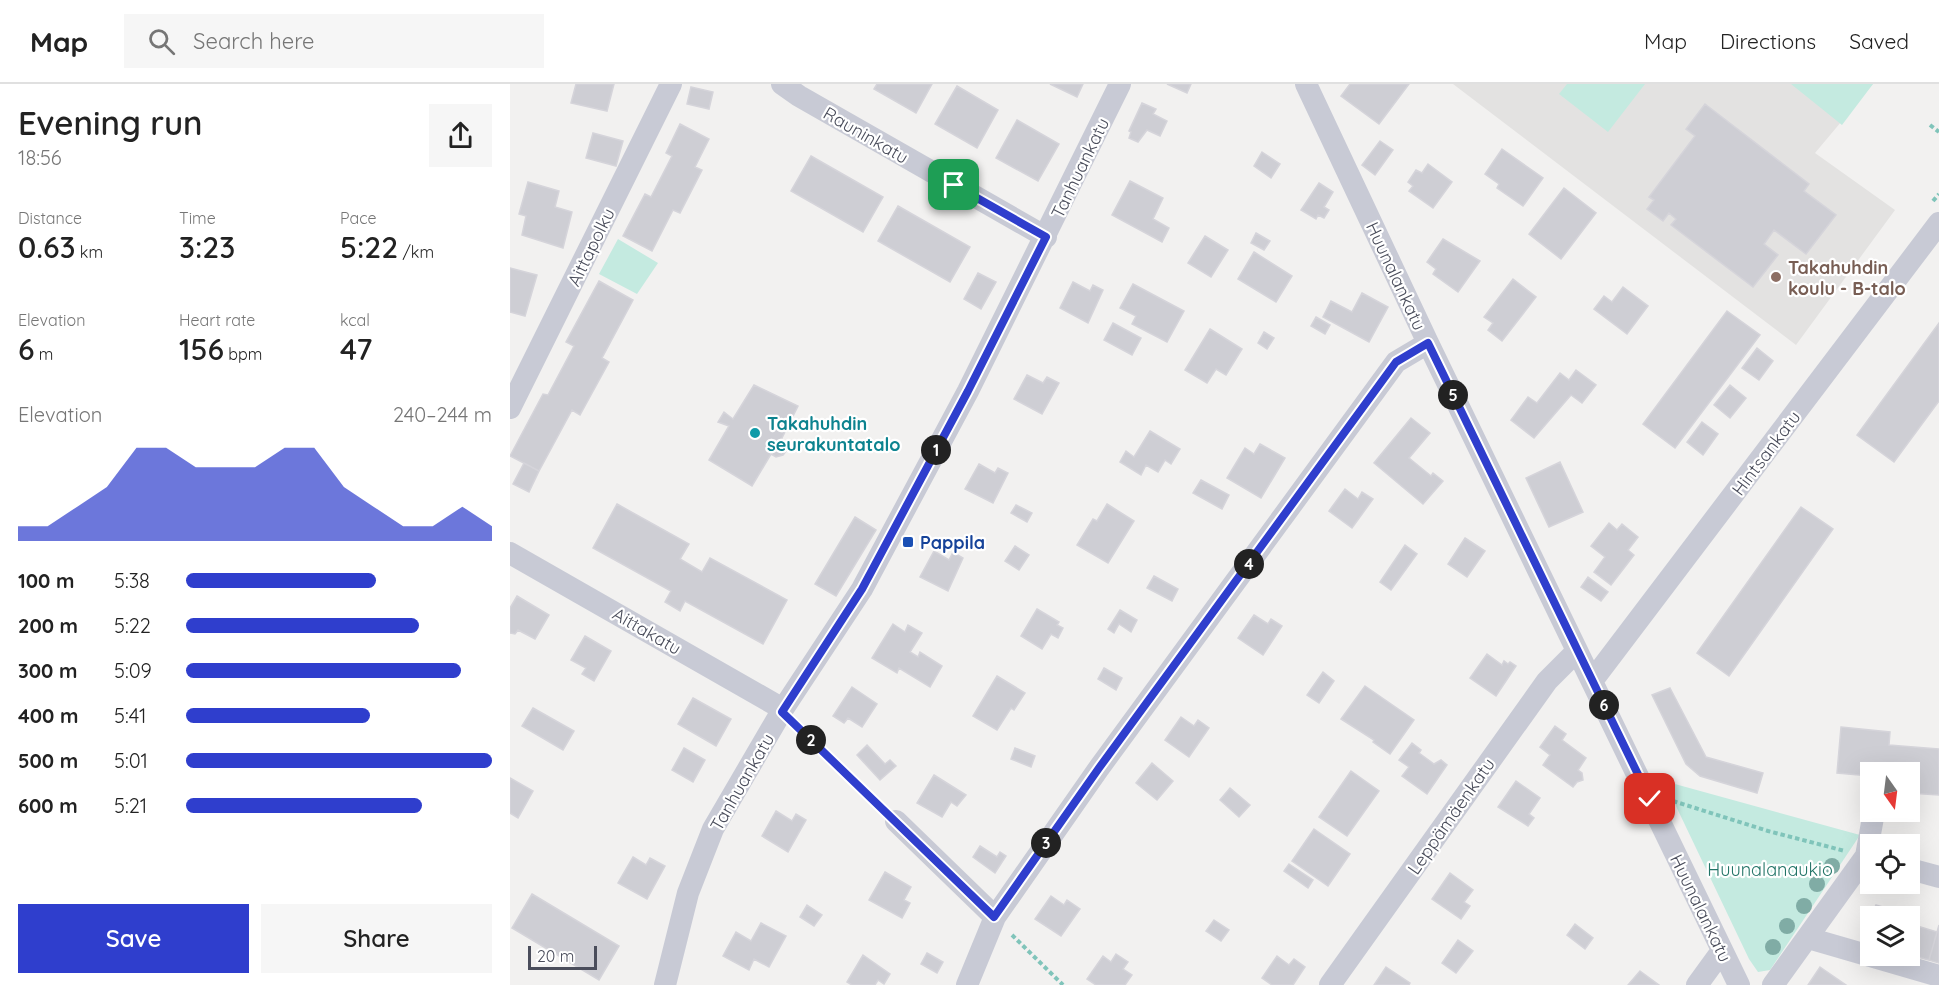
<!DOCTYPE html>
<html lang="en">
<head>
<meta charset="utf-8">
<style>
	body { margin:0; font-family:Quicksand,sans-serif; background:#f6f6f6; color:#222; height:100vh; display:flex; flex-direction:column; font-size:22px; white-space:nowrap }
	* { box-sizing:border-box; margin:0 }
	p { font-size:20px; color:#767676 }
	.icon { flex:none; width:33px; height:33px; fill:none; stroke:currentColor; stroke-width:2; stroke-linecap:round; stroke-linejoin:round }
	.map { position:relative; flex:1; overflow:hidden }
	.drawer { display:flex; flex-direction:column; background:#fff; width:510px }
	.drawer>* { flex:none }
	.needle { width:39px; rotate:166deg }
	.fabs { position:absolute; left:1350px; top:678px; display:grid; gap:12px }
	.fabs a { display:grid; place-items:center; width:60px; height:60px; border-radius:0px; background:#fff; box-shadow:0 6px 24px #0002; font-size:30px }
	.scale { position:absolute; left:18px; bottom:15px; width:69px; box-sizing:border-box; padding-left:6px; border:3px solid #4a4d5b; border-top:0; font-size:16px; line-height:21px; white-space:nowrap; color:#4a4d5b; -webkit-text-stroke:4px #fff; paint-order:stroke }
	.pin { position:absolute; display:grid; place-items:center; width:51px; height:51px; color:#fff; margin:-26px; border-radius:12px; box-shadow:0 3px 9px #0006 }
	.km { position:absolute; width:30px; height:30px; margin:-15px; border-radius:50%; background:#222; color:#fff; font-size:16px; line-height:30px; text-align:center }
	.round { display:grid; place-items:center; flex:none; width:63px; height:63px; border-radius:0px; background:#f6f6f6 }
	.summary { display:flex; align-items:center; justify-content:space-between; height:102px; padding:0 18px }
	h1 { font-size:33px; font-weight:600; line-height:45px }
	.figures { display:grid; grid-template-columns:repeat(3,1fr); gap:9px; height:102px; padding:6px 18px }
	.figures div { display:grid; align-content:center }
	.figures b { font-size:30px; font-weight:600 }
	.figures small { font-size:16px; font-weight:400 }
	.figures p { font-size:16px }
	.chart { height:168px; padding:12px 18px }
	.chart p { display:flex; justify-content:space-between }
	.chart svg { width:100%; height:108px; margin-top:6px; fill:#2f3ecd; opacity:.7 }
	.primary-button { display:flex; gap:12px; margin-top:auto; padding:12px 18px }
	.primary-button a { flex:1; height:69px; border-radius:0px; background:#2f3ecd; color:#fff; font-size:24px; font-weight:600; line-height:69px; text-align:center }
	.primary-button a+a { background:#f6f6f6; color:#222 }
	ul { padding:0 18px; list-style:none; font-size:20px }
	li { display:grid; grid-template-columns:96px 72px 1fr; align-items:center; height:45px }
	li i { height:15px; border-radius:8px; background:#2f3ecd }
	header { display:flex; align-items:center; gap:36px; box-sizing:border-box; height:84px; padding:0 30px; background:#fff; border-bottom:2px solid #e0e0e0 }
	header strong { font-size:28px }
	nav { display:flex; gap:33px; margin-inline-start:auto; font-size:21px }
	.search { width:420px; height:54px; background:#f6f6f6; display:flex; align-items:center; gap:15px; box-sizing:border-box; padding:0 21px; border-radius:0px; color:#767676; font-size:22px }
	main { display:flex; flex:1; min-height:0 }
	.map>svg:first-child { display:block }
</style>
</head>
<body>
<header>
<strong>Map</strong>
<div class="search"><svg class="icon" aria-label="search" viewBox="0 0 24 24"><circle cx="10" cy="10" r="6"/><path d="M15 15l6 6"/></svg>Search here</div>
<nav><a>Map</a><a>Directions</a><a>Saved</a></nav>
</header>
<main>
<section class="drawer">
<div class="summary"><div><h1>Evening run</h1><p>18:56</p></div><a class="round"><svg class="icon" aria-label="share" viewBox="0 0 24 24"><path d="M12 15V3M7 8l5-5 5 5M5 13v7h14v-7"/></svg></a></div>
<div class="figures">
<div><p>Distance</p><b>0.63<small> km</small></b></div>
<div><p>Time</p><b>3:23</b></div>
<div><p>Pace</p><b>5:22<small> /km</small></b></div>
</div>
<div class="figures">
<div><p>Elevation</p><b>6<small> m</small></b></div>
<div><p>Heart rate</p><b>156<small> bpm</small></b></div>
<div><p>kcal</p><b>47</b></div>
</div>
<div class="chart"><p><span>Elevation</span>240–244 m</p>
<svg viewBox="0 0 160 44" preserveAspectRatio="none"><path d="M0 44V38L10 38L20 30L30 22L40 6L50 6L60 14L70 14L80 14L90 6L100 6L110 22L120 30L130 38L140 38L150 30L160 38V44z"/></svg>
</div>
<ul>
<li><b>100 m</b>5:38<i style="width:62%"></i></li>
<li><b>200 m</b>5:22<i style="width:76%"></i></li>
<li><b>300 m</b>5:09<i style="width:90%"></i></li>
<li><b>400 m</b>5:41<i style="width:60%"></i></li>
<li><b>500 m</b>5:01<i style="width:100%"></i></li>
<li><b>600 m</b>5:21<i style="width:77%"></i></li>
</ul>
<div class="primary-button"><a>Save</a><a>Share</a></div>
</section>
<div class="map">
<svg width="1429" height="901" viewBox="0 0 1429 901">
	<rect width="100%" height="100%" fill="#f2f1f0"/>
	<!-- education -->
	<path fill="#e3e2e1" d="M943 0H1363L1305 69 1385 126 1286 261Z"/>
	<!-- green -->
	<path fill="#c4eae0" d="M1057 0H1135L1098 48 1049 10Z
		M1281 0H1363L1332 41Z
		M108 155 148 179 127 210 89 190Z
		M1154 697 1350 751 1260 886 1248 888 1239 875Z"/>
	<!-- building -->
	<path fill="#ceced4" stroke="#d5d4da" stroke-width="1.5" d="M66 0H104L97 27 61 19Z
		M367 0H422L406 29 364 5Z
		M540 0H573L567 13Z
		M657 0H681L677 9Z
		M840 0H899L869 40 831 12Z
		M447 2 488 26 467 64 425 40Z
		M181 3 203 8 199 25 177 20Z
		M632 19 646 25 643 30 657 37 650 52 637 46 628 58 619 54 621 48 619 47Z
		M1195 20 1299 100 1294 107 1326 131 1296 170 1264 146 1254 160 1268 171 1243 203 1161 141 1166 135 1159 129 1153 137 1137 125 1144 116 1139 113 1185 52 1176 45Z
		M507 36 549 60 528 97 486 74Z
		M170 40 199 55 185 83 192 86 170 129 163 126 142 167 113 152 135 110 141 113 162 72 156 69Z
		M83 49 113 57 106 82 76 74Z
		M870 57 883 66 865 91 852 81Z
		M992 65 1033 94 1013 122 987 104 989 100 975 90Z
		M752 68 770 80 761 94 744 82Z
		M301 72 373 113 353 148 281 107Z
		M918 80 942 98 923 124 899 107 903 102 898 98 906 86 912 89Z
		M620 97 653 114 643 135 659 144 652 158 602 131Z
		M18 98 49 107 45 123 62 128 53 164 12 151 16 132 9 130Z
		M809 99 823 108 814 123 819 126 814 134 808 131 806 135 791 126Z
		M1054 104 1086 129 1051 175 1019 150Z
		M388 122 460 163 440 198 368 157Z
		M746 149 760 157 754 166 741 159Z
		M695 152 718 166 701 193 678 179Z
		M933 155 970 177 948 208 923 190 926 185 917 178Z
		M744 168 782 192 766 218 728 195Z
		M0 184 27 191 15 232 0 228Z
		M468 189 486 198 471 225 454 215Z
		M1003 195 1026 213 992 257 978 246 983 239 974 233Z
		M89 197 123 216 92 274 99 278 70 331 62 326 29 387 0 372 33 310 38 311 64 262 56 258Z
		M563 198 580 207 583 201 593 206 578 239 550 224Z
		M623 200 674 227 657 258 622 240 626 232 610 224Z
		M1113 203 1138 222 1117 250 1084 225 1094 212 1102 218Z
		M852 209 878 223 859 258 813 233 821 217 842 228Z
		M1217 227 1250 251 1165 364 1133 340Z
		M806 233 820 241 815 250 801 242Z
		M603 239 631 254 622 271 594 256Z
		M1429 239V317L1384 378 1347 351Z
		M700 245 732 265 716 291 706 285 697 299 675 286Z
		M754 248 764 254 757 265 748 259Z
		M1247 264 1263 277 1249 296 1232 284Z
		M1066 286 1086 301 1072 319 1061 311 1024 354 1001 336 1018 313 1027 319 1050 289 1059 296Z
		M517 291 533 299 537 293 549 299 532 330 504 315Z
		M244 301 288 322 271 356 276 360 277 366 273 371 266 373 261 370 242 402 199 376 219 342 208 338 214 328 223 335Z
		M1220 301 1236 314 1220 334 1204 321Z
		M901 334 920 349 899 374 921 392 923 389 933 397 913 420 864 379Z
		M1192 338 1208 350 1193 371 1177 358Z
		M640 347 670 365 661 380 655 376 648 388 636 381 631 391 610 378 616 367 624 373Z
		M750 360 775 374 751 414 717 394 735 364 744 370Z
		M1050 378 1073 428 1039 443 1016 394Z
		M14 379 29 387 19 408 3 400Z
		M469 380 485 389 488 384 498 389 483 419 455 405Z
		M691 396 719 411 712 425 683 409Z
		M835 405 848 415 852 408 863 415 842 444 819 427Z
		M107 420 179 460 170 475 192 488 200 474 277 516 253 560 175 517 170 527 155 518 161 507 83 464Z
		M597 420 624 437 598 479 567 461 583 435 587 437Z
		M506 421 522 429 517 438 501 429Z
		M1291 423 1323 445 1219 592 1187 569Z
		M345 433 366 446 326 512 305 500Z
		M1099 439 1107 446 1112 440 1128 453 1118 466 1124 471 1101 501 1084 488 1095 473 1081 462Z
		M955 454 975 467 957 493 938 480Z
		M895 461 907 470 881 506 870 498Z
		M505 462 519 471 509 486 495 477Z
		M424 467 439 476 443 468 453 474 438 507 410 493Z
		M644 492 668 505 662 517 637 504Z
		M1078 493 1098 508 1091 517 1071 503Z
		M7 512 39 531 25 555 8 546 5 550 0 549V524Z
		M527 525 549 538 547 541 553 544 548 554 541 550 532 565 511 552Z
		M610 526 627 536 621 548 609 540 604 549 598 545Z
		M744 531 758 540 761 535 772 542 753 571 728 554Z
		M383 540 395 548 398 541 412 549 400 568 408 573 410 568 432 582 420 603 389 584 387 589 362 574Z
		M75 552 101 567 84 597 72 590 76 584 61 576Z
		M977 570 992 581 994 577 998 580 1000 578 1006 582 986 612 960 594Z
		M594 584 612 594 606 606 588 595Z
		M813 588 824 597 809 619 797 611Z
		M487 592 515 609 504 626 501 624 487 646 463 632Z
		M855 602 904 636 880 670 863 658 864 656 831 635Z
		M342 603 367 620 352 643 338 634 334 639 323 632Z
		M1160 604 1196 673 1253 689 1247 709 1190 692 1176 680 1142 611Z
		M183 614 221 635 206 662 168 640Z
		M23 624 64 647 53 666 12 642Z
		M671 633 684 642 688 636 699 644 679 673 655 656Z
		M1045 642 1056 650 1052 656 1076 674 1068 686 1072 689 1073 696 1067 698 1063 703 1033 681 1040 671 1030 663Z
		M1331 643 1380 648 1379 661 1429 665V711L1400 709V688H1360V692L1327 689Z
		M902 659 911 666 909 669 924 680 931 676 937 681 917 710 892 692 899 683 889 676Z
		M357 661 375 680 380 676 386 682 370 696 347 671Z
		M174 664 195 676 183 698 162 686Z
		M505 664 525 672 521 683 501 675Z
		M642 679 663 697 647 716 626 699Z
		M841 687 869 707 837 752 809 733Z
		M424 691 456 711 447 722 441 718 432 733 407 719Z
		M0 694 23 707 8 734 0 729Z
		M1006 697 1030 714 1019 730 1024 734 1018 742 988 723Z
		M720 704 740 721 729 733 710 716Z
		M266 727 282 737 286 730 296 736 278 768 252 752Z
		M804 745 840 770 818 802 782 777Z
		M470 762 487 773 490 768 496 772 485 789 463 773Z
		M123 773 136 781 140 774 155 782 137 815 108 799Z
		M779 780 803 796 798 804 774 787Z
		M375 788 401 803 394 816 400 819 392 834 359 816Z
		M940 789 963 806 954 818 960 822 951 835 922 815Z
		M22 810 109 862 89 896 2 844Z
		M541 812 554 821 557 816 570 825 551 852 525 835Z
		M297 821 312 831 304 842 290 833Z
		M1366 821 1406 833 1400 855V832H1362Z
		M704 836 719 846 711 857 696 847Z
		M251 839 276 852 259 883 244 875 239 886 213 872 226 848 241 857Z
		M1065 840 1083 854 1075 865 1057 851Z
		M1404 841 1427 848 1419 876 1400 871V855Z
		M1429 841V879L1419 876Z
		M948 856 963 867 946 889 932 879Z
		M417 869 433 878 427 889 411 880Z
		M606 870 618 878 613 885 622 891 615 901H586L577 895 593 872 601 878Z
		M353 871 380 890 374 900 368 896 365 901H342L337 898Z
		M767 872 779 881 784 875 795 883 783 901H762L752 894Z
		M876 883 900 899 899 901H864Z
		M1310 883 1336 901H1298Z
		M1130 887 1149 901H1118Z"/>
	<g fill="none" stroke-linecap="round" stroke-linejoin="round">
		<!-- path -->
		<path stroke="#80c4ba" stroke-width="4" stroke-dasharray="4.5 3" stroke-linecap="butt" d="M1420 41 1429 48
			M1423 117 1429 110
			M287 642 370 722
			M1163 717 1258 747 1335 767
			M502 851 553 901"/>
		<!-- minor -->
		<path stroke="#c8cad5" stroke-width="22" d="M272 0 289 12 536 153
			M796 0 918 259 1229 901
			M0 324 161 0
			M0 469 273 625
			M1082 597 1429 139
			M386 737 485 833
			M1356 772 1364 728
			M1400 785 1429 793
			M1298 854 1429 892
			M155 901 178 809 203 745 273 625 352 505 458 307 610 0
			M457 901 485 833 589 684 886 278 918 259
			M820 901 1037 597 1067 567
			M1187 901 1211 868
			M1263 901 1356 772 1360 774"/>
	</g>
	<!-- trees -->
	<g fill="#80aca5">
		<circle cx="1322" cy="782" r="8"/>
		<circle cx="1307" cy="800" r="8"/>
		<circle cx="1294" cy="822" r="8"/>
		<circle cx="1277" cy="842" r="8"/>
		<circle cx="1263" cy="863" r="8"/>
	</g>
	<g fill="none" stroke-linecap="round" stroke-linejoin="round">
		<defs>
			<path id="route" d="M444 101 536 153 458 307 352 505 272 628 484 833 589 684 886 278 918 259 1140 715"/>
		</defs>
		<!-- route casing -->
		<use href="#route" stroke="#fff" stroke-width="12"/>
		<!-- route -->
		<use href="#route" stroke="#2f3ecd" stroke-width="8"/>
	</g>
	<!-- markers -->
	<circle fill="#8d6e63" stroke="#fff" stroke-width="2" cx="1266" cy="193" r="6"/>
	<circle fill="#0f9aa8" stroke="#fff" stroke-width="2" cx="245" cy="349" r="6"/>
	<rect fill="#1a4fb4" stroke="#fff" stroke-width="2" x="392" y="452" width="12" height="12" rx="3"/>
	<g text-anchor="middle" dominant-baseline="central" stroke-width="4.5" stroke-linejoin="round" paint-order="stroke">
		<!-- street labels -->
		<g font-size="18" fill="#4a4d5b" stroke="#fff">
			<text transform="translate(356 51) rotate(30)">Rauninkatu</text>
			<text transform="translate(570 84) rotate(-64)">Tanhuankatu</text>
			<text transform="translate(81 163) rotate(-64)">Aittapolku</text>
			<text transform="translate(886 192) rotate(65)">Huunalankatu</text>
			<text transform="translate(1256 369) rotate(-53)">Hintsankatu</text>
			<text transform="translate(137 547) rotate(30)">Aittakatu</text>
			<text transform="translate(232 698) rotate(-60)">Tanhuankatu</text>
			<text transform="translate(941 732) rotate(-55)">Leppämäenkatu</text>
			<text transform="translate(1191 824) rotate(64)">Huunalankatu</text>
		</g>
		<!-- education labels -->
		<g font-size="18" font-weight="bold" fill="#785e54" stroke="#fff" text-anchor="start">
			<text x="1278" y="183">Takahuhdin<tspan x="1278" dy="21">koulu - B-talo</tspan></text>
		</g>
		<!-- culture labels -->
		<g font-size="18" font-weight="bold" fill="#0d838f" stroke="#fff" text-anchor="start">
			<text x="257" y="339">Takahuhdin<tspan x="257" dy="21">seurakuntatalo</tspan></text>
		</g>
		<!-- transit labels -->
		<g font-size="18" font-weight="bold" fill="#164399" stroke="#fff" text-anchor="start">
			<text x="410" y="458">Pappila</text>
		</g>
		<!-- park labels -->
		<g font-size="18" fill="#227467" stroke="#fff">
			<text x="1260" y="785">Huunalanaukio</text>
		</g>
	</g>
</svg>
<div class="fabs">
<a><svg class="needle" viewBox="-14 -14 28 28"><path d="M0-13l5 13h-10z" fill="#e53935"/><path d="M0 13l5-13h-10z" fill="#767676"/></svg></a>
<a><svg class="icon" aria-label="locate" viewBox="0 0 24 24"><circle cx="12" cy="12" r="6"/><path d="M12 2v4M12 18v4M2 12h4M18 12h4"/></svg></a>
<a><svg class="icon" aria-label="layers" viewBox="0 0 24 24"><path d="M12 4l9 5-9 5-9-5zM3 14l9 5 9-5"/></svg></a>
</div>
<div class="scale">20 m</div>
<div class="pin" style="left:444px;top:101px;background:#1e9e55"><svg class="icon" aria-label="arrive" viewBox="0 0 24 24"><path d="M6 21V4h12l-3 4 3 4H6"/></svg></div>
<div class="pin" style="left:1140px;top:715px;background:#d93025"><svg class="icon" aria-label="check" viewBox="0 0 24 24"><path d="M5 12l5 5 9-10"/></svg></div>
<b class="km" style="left:426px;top:366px">1</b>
<b class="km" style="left:301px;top:656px">2</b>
<b class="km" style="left:536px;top:759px">3</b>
<b class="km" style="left:739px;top:480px">4</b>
<b class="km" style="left:943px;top:311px">5</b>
<b class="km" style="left:1094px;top:621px">6</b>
</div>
</main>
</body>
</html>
